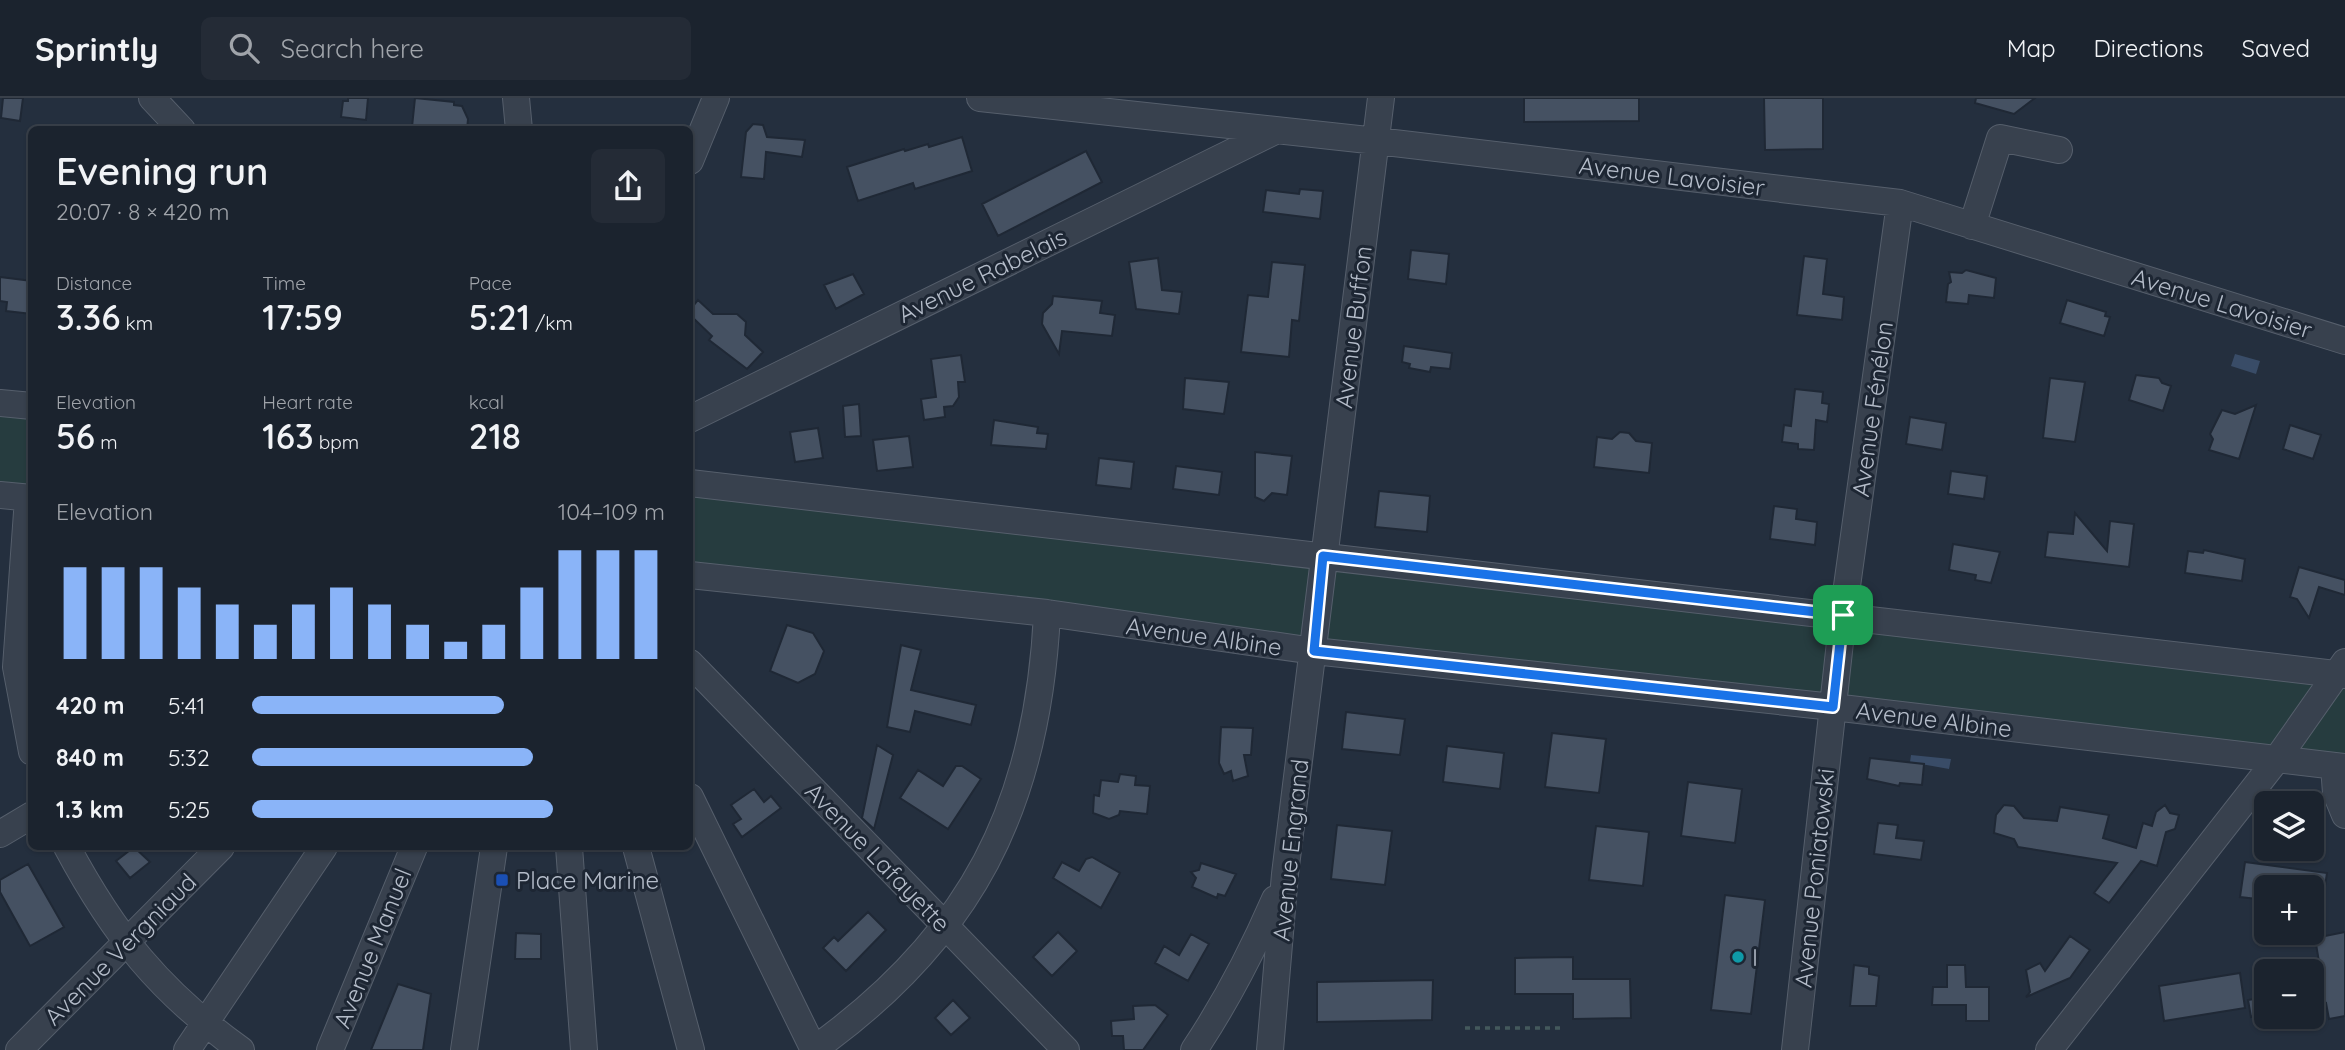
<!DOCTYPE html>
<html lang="en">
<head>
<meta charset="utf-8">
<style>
	body { margin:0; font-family:Quicksand,sans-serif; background:#242b36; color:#f1f3f6; height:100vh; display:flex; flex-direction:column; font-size:26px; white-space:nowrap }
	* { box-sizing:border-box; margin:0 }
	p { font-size:23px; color:#a0a4aa }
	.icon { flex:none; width:38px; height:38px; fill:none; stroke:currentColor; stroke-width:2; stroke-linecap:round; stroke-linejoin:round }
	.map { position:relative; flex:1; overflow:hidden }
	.panel { position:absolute; left:28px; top:28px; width:665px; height:724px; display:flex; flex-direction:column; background:#1b232e; border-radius:10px; box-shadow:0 2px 5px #0004,0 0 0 2px #39404a }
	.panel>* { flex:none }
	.fabs { position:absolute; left:2254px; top:693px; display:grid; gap:14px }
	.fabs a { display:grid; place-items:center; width:70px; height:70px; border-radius:10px; background:#1b232e; box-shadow:0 2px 5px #0004,0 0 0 2px #39404a; font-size:35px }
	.pin { position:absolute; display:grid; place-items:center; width:60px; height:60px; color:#fff; margin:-30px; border-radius:14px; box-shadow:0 4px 10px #0006 }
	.round { display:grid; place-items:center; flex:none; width:74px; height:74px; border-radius:10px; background:#242b36 }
	.headline { display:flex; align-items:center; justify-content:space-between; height:119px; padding:0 28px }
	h1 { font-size:38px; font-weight:600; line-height:52px }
	.stats { display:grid; grid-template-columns:repeat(3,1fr); gap:10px; height:119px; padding:7px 28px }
	.stats div { display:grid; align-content:center }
	.stats b { font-size:35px; font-weight:600 }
	.stats small { font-size:19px; font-weight:400 }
	.stats p { font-size:19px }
	.chart { height:196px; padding:14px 28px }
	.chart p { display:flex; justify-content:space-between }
	.chart svg { width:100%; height:126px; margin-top:7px; stroke:#8ab4f8; stroke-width:6 }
	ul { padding:0 28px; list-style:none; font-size:23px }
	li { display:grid; grid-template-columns:112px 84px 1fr; align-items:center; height:52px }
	li i { height:18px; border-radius:9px; background:#8ab4f8 }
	header { display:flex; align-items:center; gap:42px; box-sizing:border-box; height:98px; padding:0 35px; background:#1b232e; border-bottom:2px solid #39404a }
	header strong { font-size:33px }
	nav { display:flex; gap:38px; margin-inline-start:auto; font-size:24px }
	.search { width:490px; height:63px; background:#242b36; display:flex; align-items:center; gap:18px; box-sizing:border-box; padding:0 24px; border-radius:10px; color:#a0a4aa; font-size:26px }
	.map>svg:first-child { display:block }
</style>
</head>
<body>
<header>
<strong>Sprintly</strong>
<div class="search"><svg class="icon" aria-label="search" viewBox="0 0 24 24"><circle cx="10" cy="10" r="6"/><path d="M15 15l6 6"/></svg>Search here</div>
<nav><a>Map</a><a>Directions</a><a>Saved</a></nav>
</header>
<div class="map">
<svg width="2345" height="952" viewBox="0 0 2345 952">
	<rect width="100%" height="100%" fill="#242f3e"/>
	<!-- green -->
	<path fill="#263c3f" d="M0 312 31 316V392L0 389Z
		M690 392 2345 584V661L690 469Z"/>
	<!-- water -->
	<path fill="#394c67" d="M2235 256 2260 263 2256 276 2231 268Z
		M1911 657 1951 661 1949 671 1910 664Z"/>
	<!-- building -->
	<path fill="#455162" stroke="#1f2835" stroke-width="2" d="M3 0H23L20 23 1 20Z
		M348 0H368L366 22 341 19 343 3H348Z
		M415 0 454 4V7L462 8 468 21 467 32 412 29Z
		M1524 0H1639V23L1524 24Z
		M1764 0H1823V51L1765 52Z
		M1976 0H2035L2014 16 1975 5Z
		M753 26 763 27 767 39 805 42 802 59 766 54 764 81 741 79 746 34Z
		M962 39 972 73 915 91 913 85 858 103 847 69 904 51 905 53 928 46 929 49Z
		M1086 53 1102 84 998 138 982 106Z
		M1300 91 1323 93 1320 121 1263 114 1266 92 1299 96Z
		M1411 152 1449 156 1446 186 1408 181Z
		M1804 158 1827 161 1823 196 1844 199 1842 222 1797 217Z
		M1158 160 1162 192 1182 194 1179 216 1136 211 1129 164Z
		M1272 164 1305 167 1299 223 1292 222 1289 259 1241 254 1248 197 1268 199Z
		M1966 172 1996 180 1994 200 1969 197 1968 206 1946 204 1948 186 1951 184 1949 174 1962 175Z
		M853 176 864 196 836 211 824 187Z
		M0 179 32 183V216L6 213 7 204 0 203Z
		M1053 198 1102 203 1100 215 1115 217 1112 238 1062 233 1059 256 1042 226 1043 215 1052 206Z
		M698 202 713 216H737L746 224 745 237 763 254 747 271 709 242 712 238 690 217V212Z
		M2067 202 2106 214 2105 218 2110 219 2104 238 2060 225Z
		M1404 248 1452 255 1450 271 1431 269 1430 274 1409 270 1410 266 1402 264Z
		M961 257 965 284H958L959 299 953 308 944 309 945 319 924 322 921 301 936 299 931 261Z
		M2136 277 2159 280 2162 285 2171 288 2163 313 2129 302Z
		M1185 280 1229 284 1224 316 1183 311Z
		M2050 280 2085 284 2075 344 2043 340Z
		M1795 291 1823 294 1822 305 1829 306 1827 324 1816 322 1814 352 1798 351V346L1782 344 1784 327 1791 328Z
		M859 306 861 338 845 339 843 308Z
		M2256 307 2239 361 2209 352 2213 341 2210 336 2222 312 2235 316Z
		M1910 319 1946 325 1942 352 1906 346Z
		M994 322 1038 329 1037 335 1048 336 1046 351 991 347Z
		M2290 327 2321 337 2313 361 2283 351Z
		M818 330 823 360 795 364 790 334Z
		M1620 334 1629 335 1636 343 1652 345 1649 375 1594 369 1597 339 1612 341Z
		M909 338 913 369 877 373 873 342Z
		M1255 354 1292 358 1287 397 1272 395 1264 403 1255 399Z
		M1099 360 1134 364 1131 391 1096 387Z
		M1176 368 1222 374 1219 397 1173 391Z
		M1951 373 1987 378 1984 401 1948 396Z
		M1379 393 1430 398 1427 434 1375 429Z
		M1774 408 1797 411 1796 421 1817 424 1815 447 1770 441Z
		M2075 415 2107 453 2110 423 2134 426 2129 469 2045 459 2048 434 2073 436Z
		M1953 446 2000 454 1991 485 1975 482 1976 477 1949 472Z
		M2204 452 2245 461 2242 483 2185 475 2188 453 2203 455Z
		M2299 469 2345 482V497L2319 489 2309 520 2297 501 2290 499Z
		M787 527 813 535 824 553 815 576 798 585 770 573Z
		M901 547 921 552 911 592 976 607 971 627 915 613 910 634 887 629Z
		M1346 614 1405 621 1400 657 1342 651Z
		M1221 629 1253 630 1251 657H1244L1248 678 1233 683 1231 673 1224 676 1219 665Z
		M1552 635 1606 641 1599 695 1545 689Z
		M877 647 893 657 874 731 862 720Z
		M1447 648 1504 655 1500 691 1443 684Z
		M1870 660 1924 666 1922 687 1900 685 1899 688 1867 681Z
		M956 668H962L981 681 948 731 900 700 918 672 943 688Z
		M1120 676 1136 678 1135 687 1150 688 1147 716 1120 713 1119 717 1109 721 1093 715 1094 697 1099 698 1101 682 1118 684Z
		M1688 684 1742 691 1735 745 1681 738Z
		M754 691 764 704 771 698 781 710 742 739 733 726 741 721 731 707Z
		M2004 707 2014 708 2024 720 2057 723 2060 709 2109 717 2103 740 2136 750 2143 725 2152 728 2156 714 2165 707 2170 715 2179 717 2175 731 2166 734 2157 768 2141 763 2109 805 2094 795 2117 765 2018 749 2014 741 1994 735 1996 717Z
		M1878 725 1898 727 1896 740 1924 743 1921 762 1874 756Z
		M1337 727 1392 733 1385 787 1331 781Z
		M1596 728 1649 734 1643 788 1589 782Z
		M134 749 150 764 130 780 116 763Z
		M1092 759 1120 775 1101 810 1053 780 1062 764 1079 773 1086 761Z
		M2245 764 2327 775 2325 789H2266V802L2240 799Z
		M1201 765 1236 776 1225 798 1218 796 1217 800 1192 789 1196 780 1191 774 1199 772Z
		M28 766 64 829 30 848 0 794V782Z
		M1725 797 1765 802 1751 916 1711 912Z
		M868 814 886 832 846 873 823 850 834 839 838 843Z
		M1058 834 1077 853 1052 878 1033 859Z
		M2345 834V918L2329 921 2326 905 2312 907V890L2323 888 2315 840Z
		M516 835 541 836V861H515Z
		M1191 836 1209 846 1188 883 1155 865 1164 848 1179 857Z
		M2070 838 2090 852 2070 880 2026 899 2030 894 2026 872 2040 865 2045 873Z
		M1573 859V881H1630L1631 920 1573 921V896H1515V860Z
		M1854 867 1869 869V876L1879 878 1876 908H1850Z
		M1947 867H1965L1966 889H1989V923H1966V907H1932L1933 889H1947Z
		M2240 875 2245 910 2164 923 2159 888Z
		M1433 882 1432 922 1317 924V884Z
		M398 886 431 896 423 952H371Z
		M2266 899V916L2251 919 2248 902Z
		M953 902 970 920 951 937 935 920Z
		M1155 907 1168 917 1143 952H1124L1123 938H1112L1111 923 1134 921 1133 908Z"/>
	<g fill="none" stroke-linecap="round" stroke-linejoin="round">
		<defs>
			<path id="minor" d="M152 0 182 32
				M516 0 519 32
				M980 0 1377 43 1900 105 2345 243
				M690 63 716 0
				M1972 128 2000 40 2059 52
				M0 305 32 308
				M690 321 1275 33
				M690 385 2345 577
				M0 397 32 400
				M28 400 16 569 32 654
				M690 477 1047 515 1314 553 1833 609 2345 669
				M690 565 1066 952
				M2334 668 2336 695 2345 717
				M690 699 814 952
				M0 736 32 717
				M67 749C114 837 160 894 241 952
				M569 749 584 952
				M636 749 691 952
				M19 952 221 749
				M187 952 324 749
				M330 952 414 749
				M464 952 494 749
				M813 952C971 840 1038 708 1047 515
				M1194 952C1226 904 1252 854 1275 801
				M1270 952 1285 776 1381 0
				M1795 952 1843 517 1900 105
				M2049 952 2277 661 2345 564"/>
		</defs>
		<!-- minor casing -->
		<use href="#minor" stroke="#565f6c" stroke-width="28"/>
		<!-- path -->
		<path stroke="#44595c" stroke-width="3.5" stroke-dasharray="5 5" stroke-linecap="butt" d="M1465 930H1560"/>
		<!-- minor -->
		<use href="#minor" stroke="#38414e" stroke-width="26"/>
	</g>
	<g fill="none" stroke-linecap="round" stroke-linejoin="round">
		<defs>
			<path id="route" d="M1323 458 1843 517 1833 609 1314 553Z"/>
		</defs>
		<!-- route casing -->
		<use href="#route" stroke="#fff" stroke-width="14"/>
		<!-- route -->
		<use href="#route" stroke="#1a73e8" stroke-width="9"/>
	</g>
	<!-- markers -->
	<rect fill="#1a4fb4" stroke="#1d2633" stroke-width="2.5" x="495" y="775" width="14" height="14" rx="3.5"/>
	<circle fill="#0f9aa8" stroke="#1d2633" stroke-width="2.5" cx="1738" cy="859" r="7"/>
	<g text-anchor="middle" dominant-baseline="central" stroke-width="6" stroke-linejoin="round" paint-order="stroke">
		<!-- street labels -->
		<g font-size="24" fill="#b4bcc9" stroke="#1d2633">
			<text transform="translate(1672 78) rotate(7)">Avenue Lavoisier</text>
			<text transform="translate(982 177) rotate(-26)">Avenue Rabelais</text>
			<text transform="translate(2222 205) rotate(17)">Avenue Lavoisier</text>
			<text transform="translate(1353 229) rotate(-83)">Avenue Buffon</text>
			<text transform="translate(1872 311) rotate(-82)">Avenue Fénélon</text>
			<text transform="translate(1204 538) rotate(8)">Avenue Albine</text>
			<text transform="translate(1934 621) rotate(7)">Avenue Albine</text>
			<text transform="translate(1290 752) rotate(-84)">Avenue Engrand</text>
			<text transform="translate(878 759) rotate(46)">Avenue Lafayette</text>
			<text transform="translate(1814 780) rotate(-84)">Avenue Poniatowski</text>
			<text transform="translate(372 850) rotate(-68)">Avenue Manuel</text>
			<text transform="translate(120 851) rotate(-45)">Avenue Vergniaud</text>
		</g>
		<!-- poi labels -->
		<g font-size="24" fill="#b4bcc9" stroke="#1d2633" text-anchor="start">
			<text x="516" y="782">Place Marine</text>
			<text x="1752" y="859">I</text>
		</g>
	</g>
</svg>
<div class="fabs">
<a><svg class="icon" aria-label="layers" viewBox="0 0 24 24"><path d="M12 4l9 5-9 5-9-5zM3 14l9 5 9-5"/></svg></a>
<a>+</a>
<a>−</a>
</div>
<div class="pin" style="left:1843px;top:517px;background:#1e9e55"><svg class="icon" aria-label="arrive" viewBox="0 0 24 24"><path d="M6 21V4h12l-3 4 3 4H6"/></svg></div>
<section class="panel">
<div class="headline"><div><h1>Evening run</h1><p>20:07 · 8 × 420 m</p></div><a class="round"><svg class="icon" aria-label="share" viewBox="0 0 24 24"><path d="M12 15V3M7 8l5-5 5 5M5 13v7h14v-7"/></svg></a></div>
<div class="stats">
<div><p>Distance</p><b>3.36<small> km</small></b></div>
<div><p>Time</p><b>17:59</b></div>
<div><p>Pace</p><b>5:21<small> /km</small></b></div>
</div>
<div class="stats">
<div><p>Elevation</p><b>56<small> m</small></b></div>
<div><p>Heart rate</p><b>163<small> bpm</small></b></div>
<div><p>kcal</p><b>218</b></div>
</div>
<div class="chart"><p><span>Elevation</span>104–109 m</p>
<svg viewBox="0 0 160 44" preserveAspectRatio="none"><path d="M5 44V12M15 44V12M25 44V12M35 44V19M45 44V25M55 44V32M65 44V25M75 44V19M85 44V25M95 44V32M105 44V38M115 44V32M125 44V19M135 44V6M145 44V6M155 44V6"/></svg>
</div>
<ul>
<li><b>420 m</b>5:41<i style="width:61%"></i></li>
<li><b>840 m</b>5:32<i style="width:68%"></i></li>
<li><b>1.3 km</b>5:25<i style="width:73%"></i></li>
</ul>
</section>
</div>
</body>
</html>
